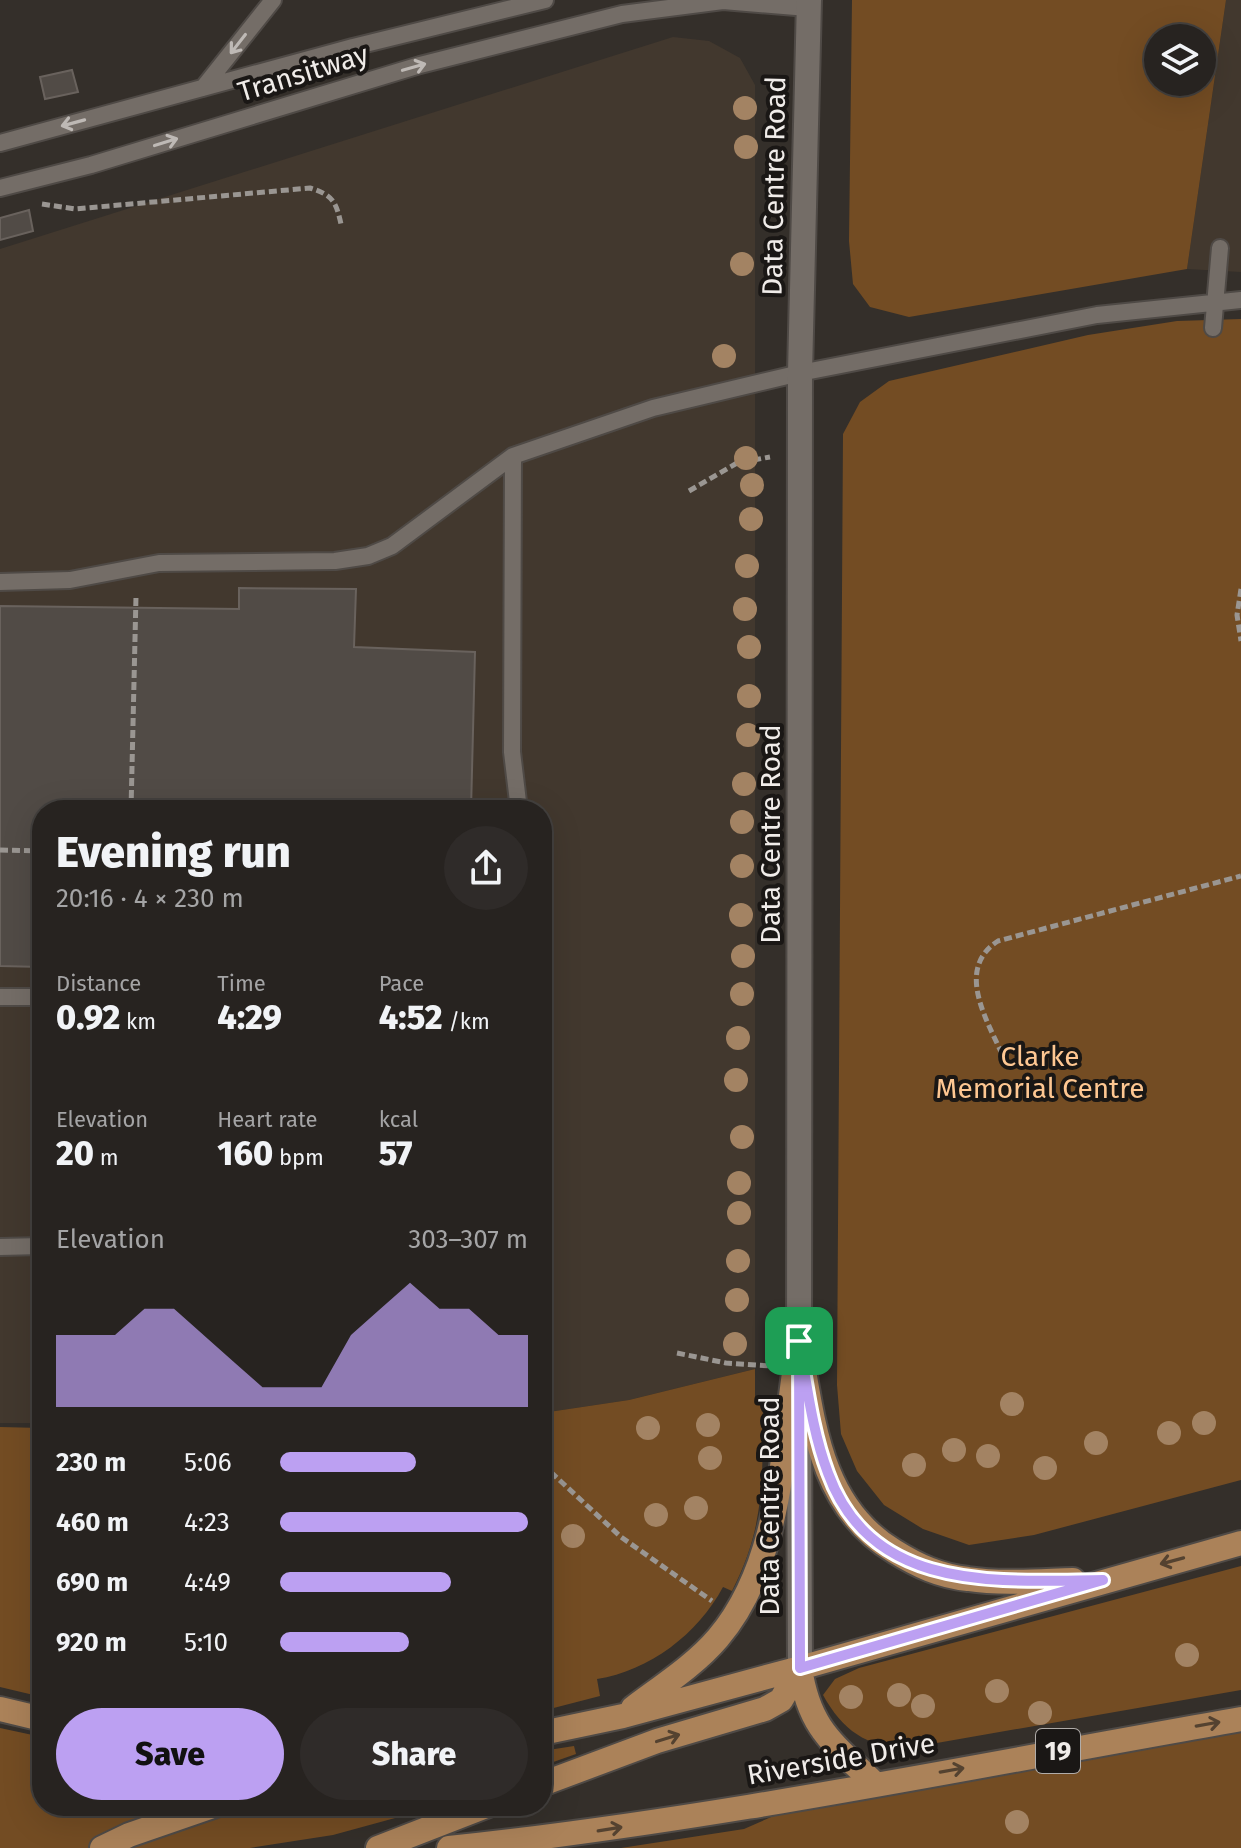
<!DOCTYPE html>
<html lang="en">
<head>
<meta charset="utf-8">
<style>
	body { margin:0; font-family:"Fira Sans",sans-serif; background:#2f2b29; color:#f1f3f6; height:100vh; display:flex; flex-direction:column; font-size:30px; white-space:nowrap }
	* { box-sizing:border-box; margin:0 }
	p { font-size:26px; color:#a4a4a5 }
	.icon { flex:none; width:44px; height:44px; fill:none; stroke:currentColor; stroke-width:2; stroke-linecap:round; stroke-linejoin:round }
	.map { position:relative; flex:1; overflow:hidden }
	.sheet { position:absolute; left:32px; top:800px; width:520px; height:1016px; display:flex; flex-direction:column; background:#272320; border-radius:32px; box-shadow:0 8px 32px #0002,0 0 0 2px #43403e }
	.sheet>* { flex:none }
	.tools { position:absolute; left:1144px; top:24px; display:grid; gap:16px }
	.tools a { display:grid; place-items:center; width:72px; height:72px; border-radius:50%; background:#272320; box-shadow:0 8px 32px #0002,0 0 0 2px #43403e; font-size:40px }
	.pin { position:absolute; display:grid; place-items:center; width:68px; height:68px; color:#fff; margin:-34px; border-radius:16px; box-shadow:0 4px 12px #0006 }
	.round { display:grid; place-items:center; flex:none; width:84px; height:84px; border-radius:42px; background:#2f2b29 }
	.summary { display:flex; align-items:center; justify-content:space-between; height:136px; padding:0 24px }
	h1 { font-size:44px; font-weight:800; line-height:60px }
	.stats { display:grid; grid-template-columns:repeat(3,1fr); gap:12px; height:136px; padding:8px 24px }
	.stats div { display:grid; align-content:center }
	.stats b { font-size:34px; font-weight:800 }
	.stats small { font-size:22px; font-weight:400 }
	.stats p { font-size:22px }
	.chart { height:224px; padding:16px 24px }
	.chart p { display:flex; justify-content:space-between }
	.chart svg { width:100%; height:144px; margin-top:8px; fill:#bca0f2; opacity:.7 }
	.button { display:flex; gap:16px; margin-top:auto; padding:16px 24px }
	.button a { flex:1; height:92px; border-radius:48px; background:#bca0f2; color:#111; font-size:32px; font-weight:800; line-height:92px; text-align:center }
	.button a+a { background:#2f2b29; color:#f1f3f6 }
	ul { padding:0 24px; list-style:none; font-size:26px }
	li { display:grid; grid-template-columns:128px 96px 1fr; align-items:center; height:60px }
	li i { height:20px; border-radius:10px; background:#bca0f2 }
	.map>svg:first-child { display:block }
</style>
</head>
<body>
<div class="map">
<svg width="1241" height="1848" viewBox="0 0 1241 1848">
	<rect width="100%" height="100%" fill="#342f2a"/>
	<!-- built -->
	<path fill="#42382e" d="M1226 0H1241V272L1187 269Z
		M673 37 709 41 740 58 755 85V1369L629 1400 542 1413V810H42V1423H0V249Z"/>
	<!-- green -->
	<path fill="#734c23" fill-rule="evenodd" d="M852 0H1226L1187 269 909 317 870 307 853 284 849 241ZM1158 38H1202V82H1158Z
		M1241 319V1480L1034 1535 969 1545 923 1529 884 1505 857 1471 841 1434 837 1385 843 434 860 402 889 381 1088 335 1177 321Z
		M755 1369V1399L763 1400C762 1474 767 1523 732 1591L723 1587C698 1634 649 1671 597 1679L600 1696 542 1711V1413L629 1400Z
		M0 1427 42 1428V1697L0 1687Z
		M1241 1566V1690L914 1747C871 1750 844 1733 823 1695L835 1679 859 1668Z
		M1241 1719V1848H621L744 1829 828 1792Z
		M0 1728 42 1737V1806H439L333 1835 250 1848H0Z
		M574 1746 576 1754 542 1766V1751Z"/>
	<!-- building -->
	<path fill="#514b46" stroke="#69625d" stroke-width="2" d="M72 70 78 92 45 99 40 77Z
		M29 210 33 231 0 240V218Z
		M239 588 356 589 354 647 475 652 471 810H42V967L0 966V606L239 609Z"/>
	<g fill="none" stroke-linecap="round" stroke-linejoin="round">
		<defs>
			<path id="lane" d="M203 88 273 0
				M0 143 353 47 545 0
				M0 188 91 165 420 65 622 14 723 1 808 8
				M1213 328 1220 248
				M513 456 512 752 519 810
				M0 582 70 580 159 563 335 561 368 556 392 546 513 456 653 408 800 373 1097 315 1241 300
				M0 997H42
				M0 1247 42 1246"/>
			<path id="secondary" d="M799 1362 800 373 809 0
				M799 1403 800 1668"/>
			<path id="primary" d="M799 1341C813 1420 819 1506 894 1551 918 1566 940 1576 968 1579 1002 1584 1038 1581 1073 1580
				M800 1668C809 1729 833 1743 875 1784
				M633 1708C662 1686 695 1665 718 1638 781 1564 782 1451 796 1359
				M0 1709 42 1719
				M542 1733 623 1716 800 1668 1241 1543
				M542 1784 657 1741 765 1709 781 1700 800 1668
				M102 1848 129 1835 213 1806
				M378 1848 486 1806
				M449 1848C715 1820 978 1765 1241 1719"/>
		</defs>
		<!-- lane casing -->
		<use href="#lane" stroke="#4f4a46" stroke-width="20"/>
		<!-- secondary casing -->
		<use href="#secondary" stroke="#4f4a46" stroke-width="28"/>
		<!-- primary casing -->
		<use href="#primary" stroke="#4f4a46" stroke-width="28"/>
		<!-- path -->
		<path stroke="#9a9692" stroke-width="5" stroke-dasharray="8 4" stroke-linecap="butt" d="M42 204 75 209 310 188C333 195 336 202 341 224
			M689 491 737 463 770 457
			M1241 589 1237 615 1241 641
			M131 810 136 596
			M0 850 42 851
			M1007 1065C991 1026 952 971 998 941L1241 876
			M677 1353 726 1363 770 1366
			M542 1464 621 1537 712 1601"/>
		<!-- lane -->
		<use href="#lane" stroke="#746d67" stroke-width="16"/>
		<!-- secondary -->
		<use href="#secondary" stroke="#746d67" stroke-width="24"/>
		<!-- primary -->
		<use href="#primary" stroke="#ab8259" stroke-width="24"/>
	</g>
	<!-- trees -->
	<g fill="#a38363">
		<circle cx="745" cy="108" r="12"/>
		<circle cx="746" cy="147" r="12"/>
		<circle cx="742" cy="264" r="12"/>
		<circle cx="724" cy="356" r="12"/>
		<circle cx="746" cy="458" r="12"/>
		<circle cx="752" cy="485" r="12"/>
		<circle cx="751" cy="519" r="12"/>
		<circle cx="747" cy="566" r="12"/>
		<circle cx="745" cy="609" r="12"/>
		<circle cx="749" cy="647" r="12"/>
		<circle cx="749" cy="696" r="12"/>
		<circle cx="748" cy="735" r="12"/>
		<circle cx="744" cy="784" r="12"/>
		<circle cx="742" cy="822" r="12"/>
		<circle cx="742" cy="866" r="12"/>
		<circle cx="741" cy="915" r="12"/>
		<circle cx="743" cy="956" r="12"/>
		<circle cx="742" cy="994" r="12"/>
		<circle cx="738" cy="1038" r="12"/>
		<circle cx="736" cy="1080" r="12"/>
		<circle cx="742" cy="1137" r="12"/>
		<circle cx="739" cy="1183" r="12"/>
		<circle cx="739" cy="1213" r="12"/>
		<circle cx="738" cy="1261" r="12"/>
		<circle cx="737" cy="1300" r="12"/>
		<circle cx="735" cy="1344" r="12"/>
		<circle cx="1012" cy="1404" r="12"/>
		<circle cx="1204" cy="1423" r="12"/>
		<circle cx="708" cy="1425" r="12"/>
		<circle cx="648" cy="1428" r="12"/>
		<circle cx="1169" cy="1433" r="12"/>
		<circle cx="1096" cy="1443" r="12"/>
		<circle cx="954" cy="1450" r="12"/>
		<circle cx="988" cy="1456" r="12"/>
		<circle cx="710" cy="1458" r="12"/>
		<circle cx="914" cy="1465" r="12"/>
		<circle cx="1045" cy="1468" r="12"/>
		<circle cx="696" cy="1508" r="12"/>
		<circle cx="656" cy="1515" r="12"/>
		<circle cx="573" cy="1536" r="12"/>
		<circle cx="1187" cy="1655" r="12"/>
		<circle cx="997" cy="1691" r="12"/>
		<circle cx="899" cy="1695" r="12"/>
		<circle cx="851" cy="1697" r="12"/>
		<circle cx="923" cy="1706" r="12"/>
		<circle cx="1040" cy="1713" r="12"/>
		<circle cx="1017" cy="1822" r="12"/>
	</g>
	<!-- one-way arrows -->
	<defs><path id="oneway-shaft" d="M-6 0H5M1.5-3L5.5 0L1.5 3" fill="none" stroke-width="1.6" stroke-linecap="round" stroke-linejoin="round" transform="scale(2)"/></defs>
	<g stroke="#beb9b5">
		<use href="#oneway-shaft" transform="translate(238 44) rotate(128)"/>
		<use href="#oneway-shaft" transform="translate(414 67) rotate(-16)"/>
		<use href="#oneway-shaft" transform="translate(73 123) rotate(165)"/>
		<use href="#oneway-shaft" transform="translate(166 142) rotate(-17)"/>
	</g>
	<g stroke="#544230">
		<use href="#oneway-shaft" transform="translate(1172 1561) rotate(165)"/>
		<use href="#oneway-shaft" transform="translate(1208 1724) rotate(-10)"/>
		<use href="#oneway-shaft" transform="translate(668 1738) rotate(-17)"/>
		<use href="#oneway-shaft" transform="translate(952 1770) rotate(-10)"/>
		<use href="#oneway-shaft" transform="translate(610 1829) rotate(-9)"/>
	</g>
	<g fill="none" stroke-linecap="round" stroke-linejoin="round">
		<defs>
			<path id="route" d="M799 1341C807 1385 812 1431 828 1473 872 1594 1000 1581 1103 1580L800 1668Z"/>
		</defs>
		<!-- route casing -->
		<use href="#route" stroke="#fff" stroke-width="16"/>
		<!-- route -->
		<use href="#route" stroke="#bca0f2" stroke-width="10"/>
	</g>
	<g text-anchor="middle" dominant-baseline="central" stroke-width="8" stroke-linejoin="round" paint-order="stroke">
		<!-- shield labels -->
		<rect fill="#1a1715" stroke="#b0aca9" stroke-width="2" x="1036" y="1729" width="44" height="44" rx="6"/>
		<g font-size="26" font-weight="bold" fill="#f0ece9">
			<text x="1058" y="1751">19</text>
		</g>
		<!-- street labels -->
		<g font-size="28" fill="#f0ece9" stroke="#1a1715">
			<text transform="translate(303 73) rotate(-17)">Transitway</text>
			<text transform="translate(774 186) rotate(-89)">Data Centre Road</text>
			<text transform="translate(770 834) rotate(-90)">Data Centre Road</text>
			<text transform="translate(769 1506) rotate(-90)">Data Centre Road</text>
			<text transform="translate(841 1759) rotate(-10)">Riverside Drive</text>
		</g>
		<!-- park labels -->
		<g font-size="28" fill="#fec792" stroke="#1a1715">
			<text x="1040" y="1056">Clarke<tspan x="1040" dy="32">Memorial Centre</tspan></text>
		</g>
	</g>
</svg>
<div class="tools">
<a><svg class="icon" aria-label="layers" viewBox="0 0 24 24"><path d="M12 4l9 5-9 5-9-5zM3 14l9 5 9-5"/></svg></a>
</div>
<div class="pin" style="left:799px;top:1341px;background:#1e9e55"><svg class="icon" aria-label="arrive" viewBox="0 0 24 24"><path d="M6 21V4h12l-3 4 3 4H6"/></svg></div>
<section class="sheet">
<div class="summary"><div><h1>Evening run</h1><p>20:16 · 4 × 230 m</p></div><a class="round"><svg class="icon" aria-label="share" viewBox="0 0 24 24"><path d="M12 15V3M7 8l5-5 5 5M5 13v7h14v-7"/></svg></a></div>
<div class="stats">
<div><p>Distance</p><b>0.92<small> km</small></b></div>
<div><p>Time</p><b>4:29</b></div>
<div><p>Pace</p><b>4:52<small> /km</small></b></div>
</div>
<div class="stats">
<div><p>Elevation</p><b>20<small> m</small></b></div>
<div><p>Heart rate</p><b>160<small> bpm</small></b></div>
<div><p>kcal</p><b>57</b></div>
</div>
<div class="chart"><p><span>Elevation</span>303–307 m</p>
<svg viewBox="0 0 160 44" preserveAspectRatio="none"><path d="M0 44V22L10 22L20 22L30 14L40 14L50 22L60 30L70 38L80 38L90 38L100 22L110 14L120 6L130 14L140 14L150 22L160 22V44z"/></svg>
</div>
<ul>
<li><b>230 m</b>5:06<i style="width:55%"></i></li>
<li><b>460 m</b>4:23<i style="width:100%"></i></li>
<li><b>690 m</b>4:49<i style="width:69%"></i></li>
<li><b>920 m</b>5:10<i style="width:52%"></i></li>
</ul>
<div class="button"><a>Save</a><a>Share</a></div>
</section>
</div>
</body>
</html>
